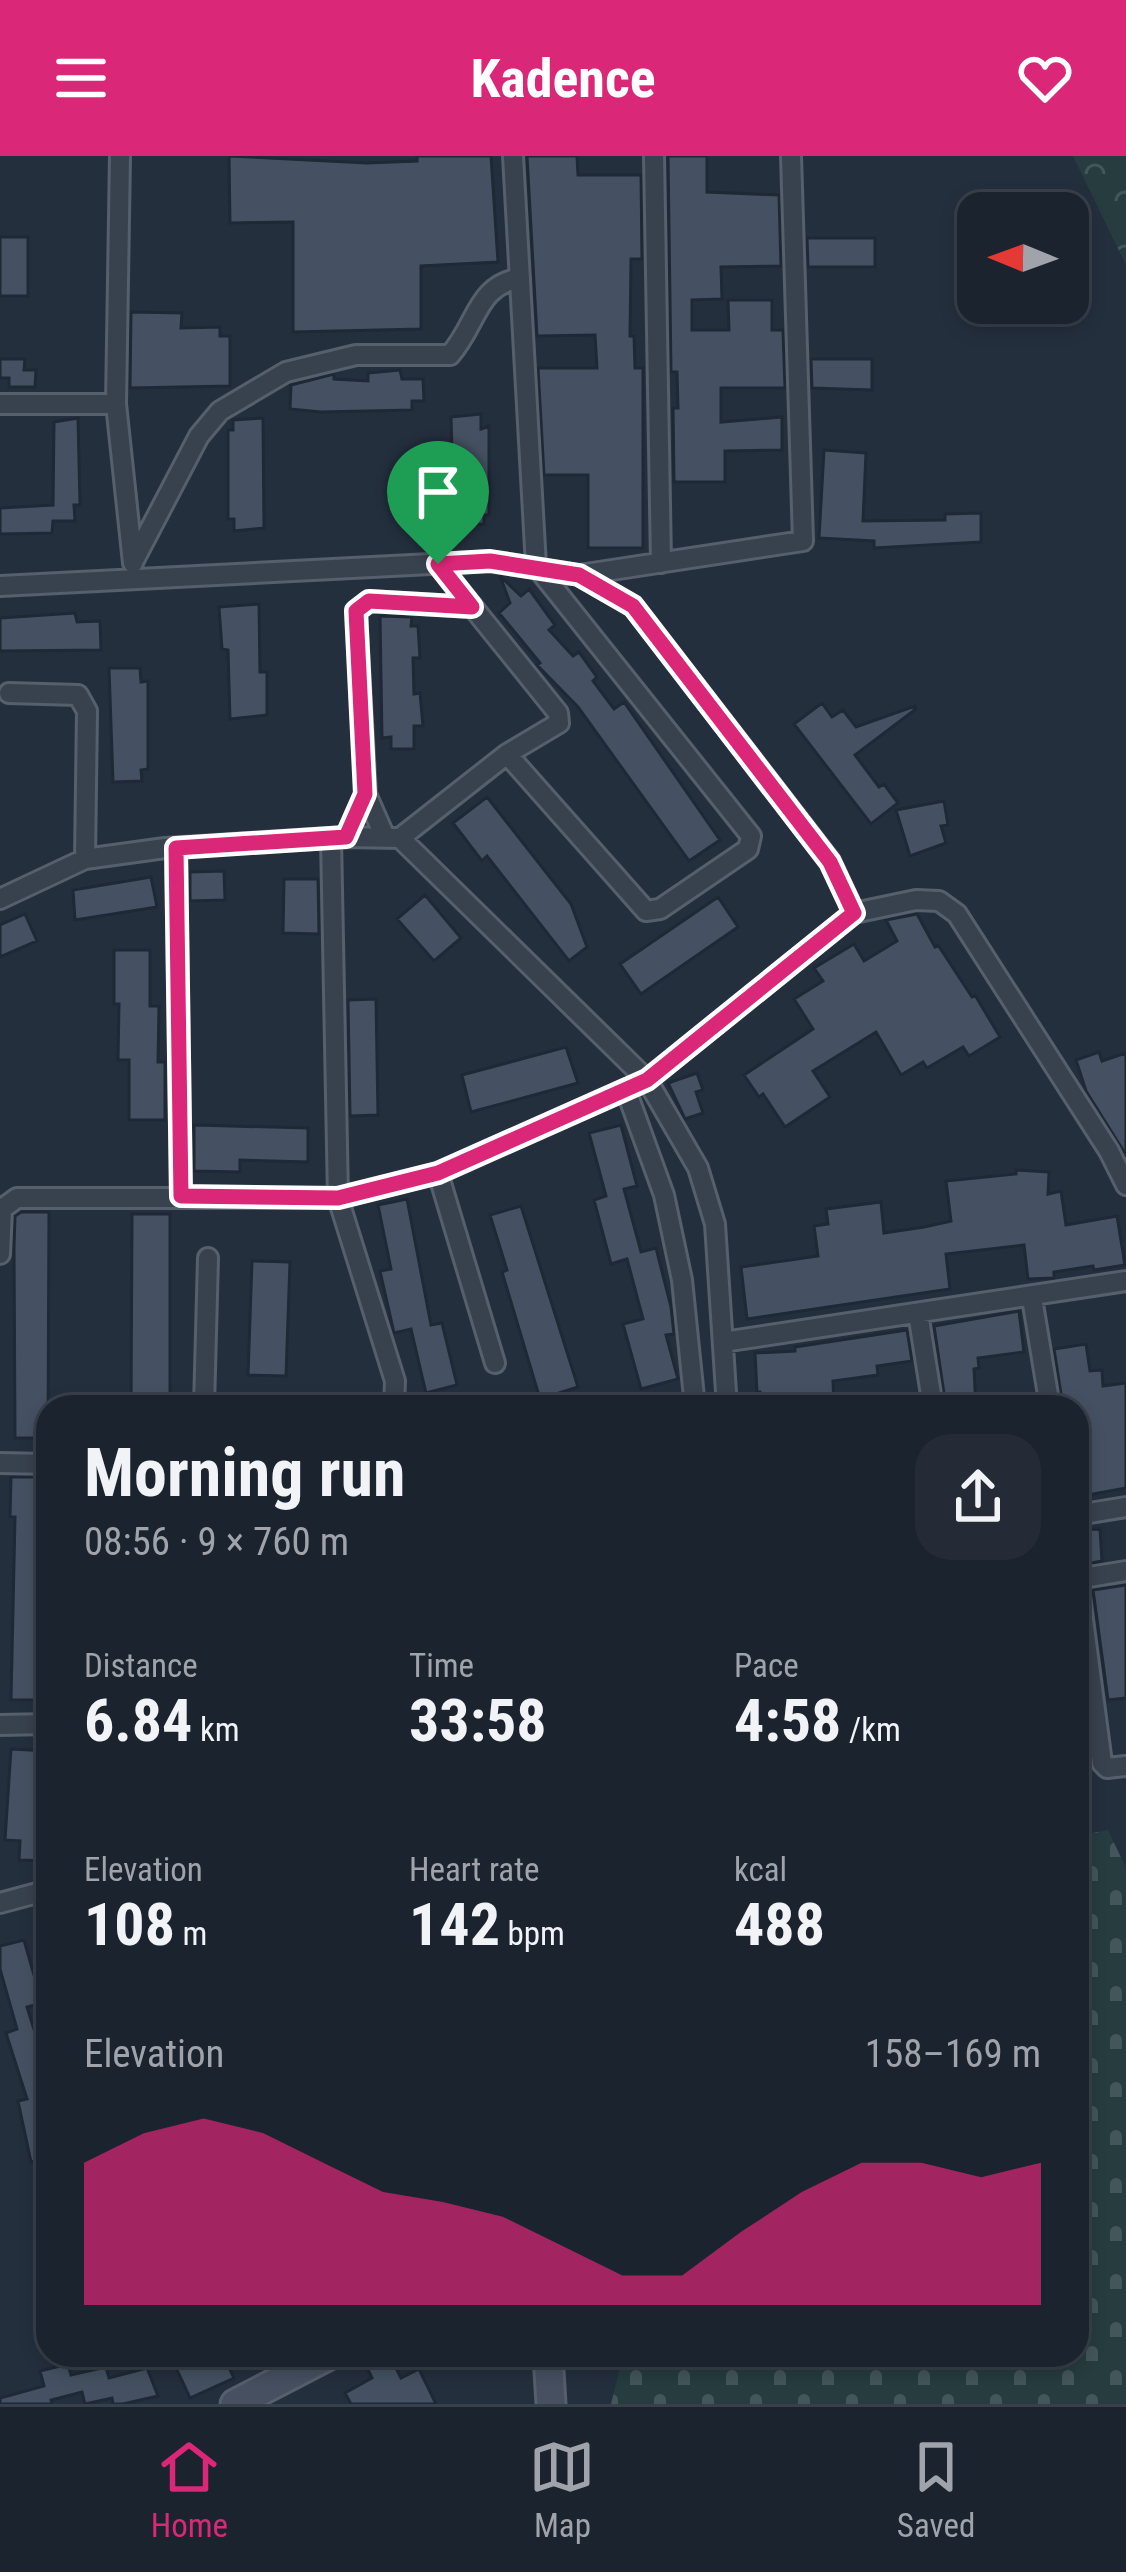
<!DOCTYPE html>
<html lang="en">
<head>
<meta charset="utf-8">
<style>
	body { margin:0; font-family:"Roboto Condensed",sans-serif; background:#242b36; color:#f1f3f6; height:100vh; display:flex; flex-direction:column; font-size:45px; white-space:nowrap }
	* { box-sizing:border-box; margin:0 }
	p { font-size:39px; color:#a0a4aa }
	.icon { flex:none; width:66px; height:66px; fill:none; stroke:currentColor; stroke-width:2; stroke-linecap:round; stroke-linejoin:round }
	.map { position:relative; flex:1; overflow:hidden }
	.details { position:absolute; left:36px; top:1239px; width:1053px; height:972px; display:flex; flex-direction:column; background:#1b232e; border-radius:36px; box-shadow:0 6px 18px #0003,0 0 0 3px #39404a }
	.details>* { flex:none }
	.needle { width:78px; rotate:271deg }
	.controls { position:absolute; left:957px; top:36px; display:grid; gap:24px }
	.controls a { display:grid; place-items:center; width:132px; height:132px; border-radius:24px; background:#1b232e; box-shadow:0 6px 18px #0003,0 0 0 3px #39404a; font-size:60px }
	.pin { position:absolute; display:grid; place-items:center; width:102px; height:102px; color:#fff; margin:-123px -51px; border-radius:50% 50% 50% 0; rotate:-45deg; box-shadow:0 0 12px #0007 }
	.pin .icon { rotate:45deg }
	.round { display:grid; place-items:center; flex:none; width:126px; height:126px; border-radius:36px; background:#242b36 }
	.summary { display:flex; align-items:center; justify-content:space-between; height:204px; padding:0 48px }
	h1 { font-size:66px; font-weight:700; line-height:90px }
	.figures { display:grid; grid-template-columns:repeat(3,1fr); gap:18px; height:204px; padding:12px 48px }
	.figures div { display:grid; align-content:center }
	.figures b { font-size:60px; font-weight:700 }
	.figures small { font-size:33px; font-weight:400 }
	.figures p { font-size:33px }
	.chart { height:336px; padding:24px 48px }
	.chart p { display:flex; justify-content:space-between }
	.chart svg { width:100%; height:216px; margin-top:12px; fill:#db2777; opacity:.7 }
	header { display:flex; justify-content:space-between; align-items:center; height:156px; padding:0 48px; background:#db2777; color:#fff; font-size:54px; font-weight:700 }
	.dock { display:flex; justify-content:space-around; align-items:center; height:168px; border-top:3px solid #39404a; background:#1b232e; font-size:33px; color:#a0a4aa }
	.dock a { display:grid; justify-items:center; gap:6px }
	.dock .active { color:#db2777 }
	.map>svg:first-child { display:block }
</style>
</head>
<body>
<header><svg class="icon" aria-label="menu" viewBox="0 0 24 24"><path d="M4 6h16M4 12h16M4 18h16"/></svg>Kadence<svg class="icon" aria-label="heart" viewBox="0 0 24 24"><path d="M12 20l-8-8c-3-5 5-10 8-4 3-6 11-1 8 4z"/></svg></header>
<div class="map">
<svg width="1126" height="2248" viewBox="0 0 1126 2248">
	<defs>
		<pattern id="forest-crowns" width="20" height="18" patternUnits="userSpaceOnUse" patternTransform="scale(3)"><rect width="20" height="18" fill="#263c3f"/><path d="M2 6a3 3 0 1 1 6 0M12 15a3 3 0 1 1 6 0" fill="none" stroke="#435659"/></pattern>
		<pattern id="cemetery-stones" width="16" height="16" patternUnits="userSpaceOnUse" patternTransform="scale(3)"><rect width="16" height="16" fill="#263c3f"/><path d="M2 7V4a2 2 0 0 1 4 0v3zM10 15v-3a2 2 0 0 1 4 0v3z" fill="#435659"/></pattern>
	</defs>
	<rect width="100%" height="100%" fill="#242f3e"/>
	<!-- forest -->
	<path fill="url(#forest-crowns)" d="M1073 0H1126V109Z"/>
	<!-- cemetery -->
	<path fill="url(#cemetery-stones)" d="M1108 1674 1126 1712V2248H611L620 2212 618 2199H1077V1680Z"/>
	<!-- building -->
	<path fill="#455162" stroke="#1f2835" stroke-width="3" d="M229 0 367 7 417 5V0H491L498 106 421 110V173L293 176V66L230 67Z
		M527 0H577L578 19H641L642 103H631L630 180H634L635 212H643V392H588V319H544L538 212H597L595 179 537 180Z
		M668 0H707V36L779 39 781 110 721 111 722 143 692 144V174H729L728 144H772V174H783L785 232H721V266L782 261V294L725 295V326H674L673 252H678L677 216H671Z
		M0 81H28V140H0Z
		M807 82H875V111H808Z
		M131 156 182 157 181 172 220 171V180H230V230L130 232Z
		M0 203H25L24 214H36L35 231H9V222H0Z
		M811 203H872V234L812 232Z
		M400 214 402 223H423L424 245H412V254L321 256 290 253 291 229 334 218V223L368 225V217Z
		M481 258V273L489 270V359H484V368L454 370 451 261Z
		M78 262 80 349H74L75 365H53L52 377 0 378V352L53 349 54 266Z
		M263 262 264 372 234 375V363H228V274H233V264Z
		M824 294 866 297 863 365 945 364V358L981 357V386L874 392V385L819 382Z
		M500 420 521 440 529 433 555 469 549 474 573 500 579 496 597 521 593 525 614 553 624 546 720 684 689 705 578 551 537 509 540 507 499 457 510 447Z
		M259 448 260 516H267V559L230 563 228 494 222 493 219 451Z
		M75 457 77 466 100 465 101 494 0 495V462Z
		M380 460 412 461 411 470H418L420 502H413L414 538 420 537 423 570H414V593H391V581L382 582Z
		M109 512H140L141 526 148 525V613L141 614 142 625 113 626Z
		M822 547 832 561 843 554 856 571 915 550 916 553 855 599 879 631 884 628 898 647 871 668 794 568Z
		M487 641 571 748 587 791 569 805 487 700 482 705 453 667Z
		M944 645 948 669 941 670 946 687 910 700 896 654Z
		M224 715 225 744 190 745V716Z
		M151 721 157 751 75 764 73 734Z
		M284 723H318L319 778 283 777Z
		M425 739 461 782 434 805 397 763Z
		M718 741 738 771 641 838 620 808Z
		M25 758 37 785 0 801V769Z
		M917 758 935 791 938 789 972 841 975 839 1000 881 969 900 963 891 927 912 923 906 901 919 876 876 813 915 830 941 785 971 763 938 759 941 744 919 813 873 794 843 823 825 814 812 854 788 864 805 897 785 886 764Z
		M114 794H150V850H159L158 906H165V964H129V904H118L119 848H114Z
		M376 843 378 959 350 960 348 844Z
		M566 891 578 927 471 956 462 919Z
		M1099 896 1102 905 1126 897V999L1086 935 1076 904Z
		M697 917 703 934 696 936 703 957 685 963 668 927Z
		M194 969 308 972V1006L240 1004V1016L194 1015Z
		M621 969 637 1030 624 1033 641 1096 656 1092 671 1151 674 1178 666 1179 678 1223 641 1233 623 1168 643 1163 627 1103 611 1108 594 1044 606 1040 589 977Z
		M1016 1014 1049 1016 1048 1038 1061 1035 1066 1069 1117 1060 1125 1109 1094 1114 1093 1110 1054 1116V1122L1028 1123 1024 1089 946 1098 950 1133 747 1163 741 1111 818 1100 814 1070 828 1068 826 1053 881 1046 884 1077 924 1071 951 1065 946 1025 1016 1018Z
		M407 1043 431 1169 442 1167 457 1229 426 1237 411 1173 394 1177 380 1115 391 1113 378 1049Z
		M521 1050 578 1231 540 1243 502 1116 507 1114 490 1059Z
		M21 1056H49L48 1282H15L14 1091 15 1060Z
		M132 1058H170V1251H131Z
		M252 1105 290 1106 286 1220 248 1219Z
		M1019 1155 1024 1196 978 1202 979 1212 974 1213 976 1251H946L934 1170Z
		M907 1174 912 1205 877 1210 878 1219 833 1225 834 1251H762L760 1236H757L755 1197 795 1195V1191Z
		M1086 1188 1090 1215 1102 1214 1103 1230 1126 1227V1332L1077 1341V1251H1063L1054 1193Z
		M11 1321H48L46 1544H11L15 1361H10Z
		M1100 1373 1102 1405 1086 1408 1077 1404V1374Z
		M1126 1429V1542L1108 1544 1093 1434Z
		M11 1593 48 1595V1705L19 1704 20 1685 5 1684Z
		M24 1784 42 1847 27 1851 38 1886 43 1884 48 1901V2002L31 2006 18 1945 27 1943 6 1877 17 1873 0 1813V1790Z
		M170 2199H223L234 2222 190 2242Z
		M390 2200 401 2222 419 2213 436 2248H351L345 2237 372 2222 367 2212Z
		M68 2208 71 2219 106 2211 109 2222 147 2212 158 2240 123 2248H113L112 2242 85 2248 82 2236 51 2244 52 2248H0V2242L44 2230 40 2215Z"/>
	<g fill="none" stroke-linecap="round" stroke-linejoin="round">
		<defs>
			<path id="street" d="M120 0 116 248 133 407
				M654 0 661 407
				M0 248H116
				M133 406 199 280 220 255 286 216 356 199H450C478 167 476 130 520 122
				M579 419 803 385 791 0
				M0 430 490 405 579 419 633 450 830 705 854 757
				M9 537 78 539 87 555 85 703
				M507 598 646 755 660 753 748 693 751 680 536 410 513 0
				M366 638 385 681
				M346 681 366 638 356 455 369 445 472 451
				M331 682 338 1042 395 1225 394 1251
				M400 682 507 598 559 567 558 557 438 408
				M176 692 181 1039
				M0 743 85 703 165 692 346 681 400 682 647 924 698 1012 715 1068 727 1251
				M626 934 664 1039 682 1124 695 1251
				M438 1017 495 1207
				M0 1098 2 1053 17 1042H338L438 1017 647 924 854 757 916 744 939 745 957 758 1109 995 1126 1029
				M1032 1142 1050 1251
				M918 1157 933 1251
				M723 1186 1126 1125
				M204 1251 208 1102
				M0 1307 48 1308
				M1077 1359 1126 1351
				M1077 1418 1102 1607 1107 1612 1126 1610
				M1077 1423 1126 1415
				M0 1569 48 1568
				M0 1747 48 1734"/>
			<path id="secondary" d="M548 2199 551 2248
				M235 2248 329 2199"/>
		</defs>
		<!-- street casing -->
		<use href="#street" stroke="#565f6c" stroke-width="24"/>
		<!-- secondary casing -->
		<use href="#secondary" stroke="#565f6c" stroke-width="33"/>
		<!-- street -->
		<use href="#street" stroke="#38414e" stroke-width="18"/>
		<!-- secondary -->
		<use href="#secondary" stroke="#465061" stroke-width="27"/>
	</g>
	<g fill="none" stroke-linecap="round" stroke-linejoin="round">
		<defs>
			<path id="route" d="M490 405 579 419 633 450 830 706 854 757 647 924 438 1017 338 1042 181 1040 176 692 346 681 365 638 356 455 369 445 472 451 438 408Z"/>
		</defs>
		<!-- route casing -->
		<use href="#route" stroke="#fff" stroke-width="24"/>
		<!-- route -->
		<use href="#route" stroke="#db2777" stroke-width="15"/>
	</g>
</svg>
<div class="controls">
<a><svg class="needle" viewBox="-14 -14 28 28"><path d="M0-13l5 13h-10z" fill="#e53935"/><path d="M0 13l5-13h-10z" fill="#a0a4aa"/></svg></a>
</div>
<div class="pin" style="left:438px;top:408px;background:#1e9e55"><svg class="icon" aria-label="arrive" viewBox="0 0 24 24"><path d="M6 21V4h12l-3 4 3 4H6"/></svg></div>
<section class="details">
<div class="summary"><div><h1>Morning run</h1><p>08:56 · 9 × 760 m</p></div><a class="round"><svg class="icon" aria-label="share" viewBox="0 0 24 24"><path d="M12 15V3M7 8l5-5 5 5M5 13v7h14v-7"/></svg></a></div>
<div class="figures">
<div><p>Distance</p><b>6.84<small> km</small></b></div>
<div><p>Time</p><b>33:58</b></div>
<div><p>Pace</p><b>4:58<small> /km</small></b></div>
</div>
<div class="figures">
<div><p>Elevation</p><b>108<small> m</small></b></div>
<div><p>Heart rate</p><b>142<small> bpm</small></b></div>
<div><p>kcal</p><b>488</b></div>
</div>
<div class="chart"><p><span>Elevation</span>158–169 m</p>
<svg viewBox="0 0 160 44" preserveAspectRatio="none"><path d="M0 44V15L10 9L20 6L30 9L40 15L50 21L60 23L70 26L80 32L90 38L100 38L110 29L120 21L130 15L140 15L150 18L160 15V44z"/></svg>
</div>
</section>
</div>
<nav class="dock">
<a class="active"><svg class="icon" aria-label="home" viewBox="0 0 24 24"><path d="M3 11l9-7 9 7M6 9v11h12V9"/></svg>Home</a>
<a><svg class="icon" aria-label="map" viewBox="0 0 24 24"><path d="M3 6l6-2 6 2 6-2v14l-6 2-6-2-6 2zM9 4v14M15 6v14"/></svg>Map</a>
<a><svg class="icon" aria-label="saved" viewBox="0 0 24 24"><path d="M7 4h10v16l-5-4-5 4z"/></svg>Saved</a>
</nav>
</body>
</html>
